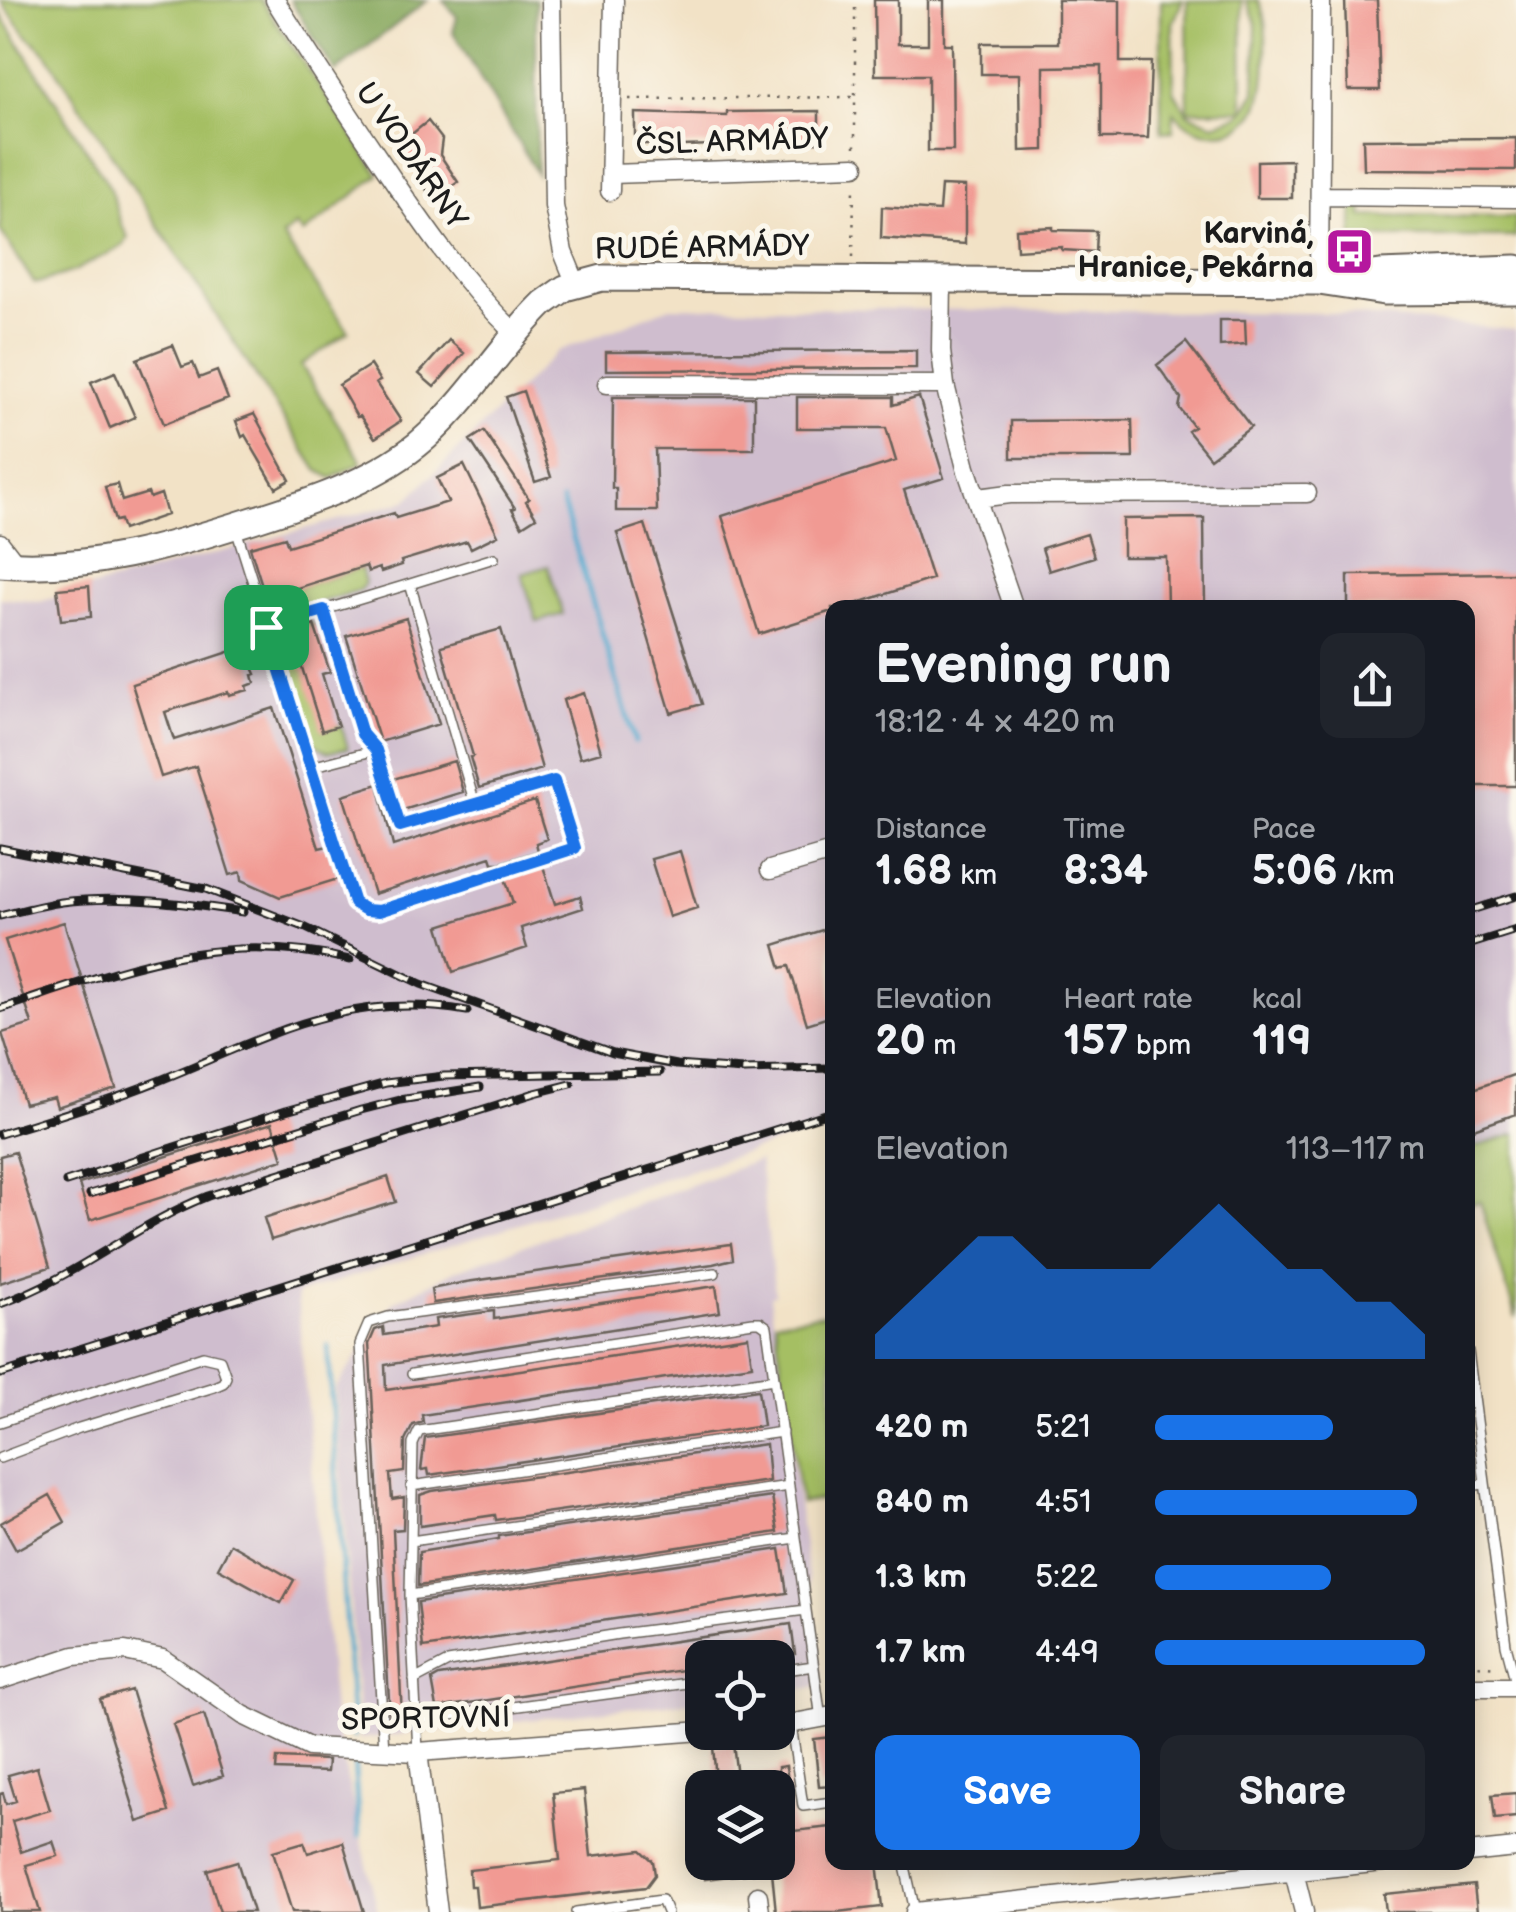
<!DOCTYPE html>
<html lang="en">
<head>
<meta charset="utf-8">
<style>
	body { margin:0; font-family:"Balsamiq Sans",sans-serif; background:#20242c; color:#f1f3f6; height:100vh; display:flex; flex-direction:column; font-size:38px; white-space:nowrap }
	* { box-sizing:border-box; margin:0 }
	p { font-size:32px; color:#9ea1a6 }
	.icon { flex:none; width:55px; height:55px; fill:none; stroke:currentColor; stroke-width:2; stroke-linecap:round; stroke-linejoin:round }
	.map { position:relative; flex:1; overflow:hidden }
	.panel { position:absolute; left:825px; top:600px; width:650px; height:1270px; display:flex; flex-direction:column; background:#171b24; border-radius:20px; box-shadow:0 5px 25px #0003 }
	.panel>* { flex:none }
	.fabs { position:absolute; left:685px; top:1640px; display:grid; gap:20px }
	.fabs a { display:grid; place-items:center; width:110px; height:110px; border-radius:20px; background:#171b24; box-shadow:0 5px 25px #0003; font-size:50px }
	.pin { position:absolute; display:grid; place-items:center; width:85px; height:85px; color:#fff; margin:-42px; border-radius:20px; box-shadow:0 5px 15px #0006 }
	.round { display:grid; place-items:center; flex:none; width:105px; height:105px; border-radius:20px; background:#20242c }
	.summary { display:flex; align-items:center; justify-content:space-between; height:170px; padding:0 50px }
	h1 { font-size:55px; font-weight:700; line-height:75px }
	.figures { display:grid; grid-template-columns:repeat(3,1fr); gap:15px; height:170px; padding:10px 50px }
	.figures div { display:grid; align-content:center }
	.figures b { font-size:42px; font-weight:700 }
	.figures small { font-size:28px; font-weight:400 }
	.figures p { font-size:28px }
	.chart { height:280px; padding:20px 50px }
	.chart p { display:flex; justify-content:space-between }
	.chart svg { width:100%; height:180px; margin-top:10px; fill:#1a73e8; opacity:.7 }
	.primary-button { display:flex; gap:20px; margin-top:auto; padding:20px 50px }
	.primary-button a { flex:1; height:115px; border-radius:20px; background:#1a73e8; color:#fff; font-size:40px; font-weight:700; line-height:115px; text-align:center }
	.primary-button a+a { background:#20242c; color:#f1f3f6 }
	ul { padding:0 50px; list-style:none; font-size:32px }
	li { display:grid; grid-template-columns:160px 120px 1fr; align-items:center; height:75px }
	li i { height:25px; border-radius:12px; background:#1a73e8 }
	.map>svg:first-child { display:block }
</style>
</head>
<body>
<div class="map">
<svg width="1516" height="1912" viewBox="0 0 1516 1912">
	<rect width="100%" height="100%" fill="#fbf7ec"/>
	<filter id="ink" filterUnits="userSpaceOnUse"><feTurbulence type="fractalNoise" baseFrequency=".01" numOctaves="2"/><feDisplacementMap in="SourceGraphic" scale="20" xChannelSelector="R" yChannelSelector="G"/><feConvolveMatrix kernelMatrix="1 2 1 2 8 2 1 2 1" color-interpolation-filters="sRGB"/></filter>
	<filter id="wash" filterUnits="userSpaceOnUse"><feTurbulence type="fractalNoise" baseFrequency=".0048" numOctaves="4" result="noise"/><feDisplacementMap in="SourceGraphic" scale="40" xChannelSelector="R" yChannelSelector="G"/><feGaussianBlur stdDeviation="2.25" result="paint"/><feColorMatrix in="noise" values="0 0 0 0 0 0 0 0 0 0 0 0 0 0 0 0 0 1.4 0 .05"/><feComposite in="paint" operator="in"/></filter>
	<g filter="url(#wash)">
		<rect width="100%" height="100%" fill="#f2e2c6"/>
		<!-- industrial -->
		<path fill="#cfbdce" d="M670 307 1329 313 1516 330V1134L1468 1149V608H832V1125L297 1294 334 1721 378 1912H0V598L39 602 406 501 558 351Z
			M759 1160 775 1295 770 1296 823 1686 778 1692V1658H702V1700L360 1739 335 1389 394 1302 456 1270Z"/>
		<!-- green -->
		<path fill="#a5bf64" stroke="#606e40" stroke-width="2.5" d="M0 0H261L379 175 303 234 296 226 282 236 349 332 301 365 362 462 332 478 317 470 45 52 27 36Z
			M1161 0H1183L1173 23 1174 91 1188 114 1214 124 1240 115 1255 94 1256 23 1246 0H1258C1267 17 1266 34 1266 53 1266 89 1261 134 1214 133 1197 133 1184 125 1174 112L1173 131 1161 132Z
			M1242 0 1243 110 1188 111 1187 1Z
			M0 13 106 181C117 200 116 218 128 237L124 245 74 271 38 283H34L0 230Z
			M1353 203 1363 205V216L1516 217V237H1353Z
			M548 566 563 614 537 622 522 574Z
			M361 568 365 583 360 590 282 614 270 611 264 599 279 594 281 601 286 600 284 592Z
			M308 622 316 625 293 633 323 730 341 725 348 748 328 752 311 742 280 645C281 628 294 626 308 622Z
			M1516 1134V1318L1480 1202 1468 1204V1149Z
			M832 1313V1498L801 1503 775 1321Z"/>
		<!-- forest -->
		<path fill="#84a65a" stroke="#50613b" stroke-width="2.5" d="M290 0H428L335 72Z
			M443 0H536L537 174 453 32 457 17Z"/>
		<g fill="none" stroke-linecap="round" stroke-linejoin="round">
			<!-- stream -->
			<path stroke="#51a8ce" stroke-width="5" d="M562 501 635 742
				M328 1346 353 1737
				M354 1758 359 1836"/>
		</g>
		<g id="blocks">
			<!-- building -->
			<path fill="#f19a93" d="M874 0H898V44H928V0H944V44H952L953 151H928V75H875Z
				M1058 0H1120V62H1151L1148 138H1101V66L1044 67V150L1020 151 1019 74H981V43H1058Z
				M1345 0H1377L1380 90H1348Z
				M819 111V142L681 146V144H635V113L727 116V112Z
				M428 121 442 139 440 155 458 182 433 200 398 145Z
				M1516 138V170L1364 169 1363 139Z
				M1292 160V198H1257V161Z
				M941 186 965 187V244L881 238 882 207 939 211Z
				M1053 227V230L1096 231 1095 252 1062 250V247L1017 250 1016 229Z
				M1220 320H1245L1246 344 1220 346Z
				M449 340 464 353 434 387 419 374Z
				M1186 342 1251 427 1210 458 1188 431 1194 427 1179 408 1181 398 1157 365Z
				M173 345 182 367 193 363 199 378 217 371 228 399 164 424 137 359Z
				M916 350V368L606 370V352Z
				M370 365 380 381 376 383 401 421 375 438 360 416 357 417 339 385Z
				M115 372 135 417 110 428 91 382Z
				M523 391 551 477 535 482 506 397Z
				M613 397H754V449H655L657 511H616V488H612Z
				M797 397H893V405L919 397 944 478 904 490 932 579 843 608H832V611L759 634 722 516 896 461 886 428H797Z
				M254 414 290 480 276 488 245 435 242 437 236 421Z
				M1132 420 1133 458H1011V421Z
				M484 431 529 499 526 501 536 517 522 526 512 509 515 508 470 440Z
				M464 465 498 535 471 548 467 541 401 561 402 565 381 572 379 568 368 572 366 566 266 598 250 547 285 537 288 546 394 513 396 518 448 502 437 478Z
				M117 484 122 501 148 493 150 498 161 494 167 515 123 530 120 520 115 521 105 487Z
				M1204 518 1205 608H1167L1166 557H1123V519Z
				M645 524 702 704 671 713 617 533Z
				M1087 534 1094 557 1049 571 1042 548Z
				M1516 573V786H1468V608H1348V575Z
				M89 586 91 617 61 620 57 589Z
				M406 618 439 724 380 742 346 636Z
				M314 625 330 672 322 674 338 726 322 731 291 633Z
				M501 629 542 769 479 788 470 757 473 756 441 646Z
				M244 647 256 674 253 675 255 683 247 686 248 690 229 695 228 692 165 712 174 740 274 708 319 848 328 846 338 879 280 897 242 880 241 872 230 875 196 766 161 777 132 684Z
				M584 693 601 752 580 758 563 700Z
				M454 761 463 792 403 810 393 779Z
				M378 784 393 846 535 801 547 839 536 843 538 851 500 863H493L491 857 374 894 343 795Z
				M680 851 697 908 669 917 651 859Z
				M543 866 555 904 580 896 583 908 521 928 527 948 453 972 439 926 513 903 505 878Z
				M64 922 116 1088 57 1107 54 1097 24 1104 2 1033 32 1024 5 940Z
				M832 927V1016L807 1024 789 966 781 968 774 945Z
				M1516 1074V1114L1468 1131V1091Z
				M272 1123 283 1159 90 1220 79 1184Z
				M15 1152 50 1267 0 1283V1156Z
				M388 1177 396 1202 271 1240 264 1218Z
				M731 1244 733 1259 713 1264 433 1303 431 1289 466 1282Z
				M716 1286 720 1312 385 1365 386 1390 748 1336 752 1365 422 1415 423 1422 413 1425 405 1441 404 1472 390 1474 392 1499 404 1497 403 1529 393 1530 402 1717 390 1718 370 1357 369 1344 375 1330 383 1327 384 1335 436 1327 435 1319 494 1311V1319Z
				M758 1390 763 1426 429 1475 428 1469 421 1470 425 1438Z
				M766 1444 769 1481 496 1520 495 1515 420 1526V1495L432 1491Z
				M50 1495 65 1522 16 1550 1 1523Z
				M772 1497 778 1532 418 1586 419 1552 499 1539V1536Z
				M231 1544 294 1580 281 1603 218 1568Z
				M780 1549 787 1593 423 1648 418 1602Z
				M791 1624 795 1654 772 1658H702V1667L437 1708 432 1680 439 1676Z
				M131 1690 169 1812 138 1822 100 1699Z
				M204 1714 223 1776 193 1786 173 1724Z
				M832 1737V1785L819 1786 814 1739Z
				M733 1744 737 1777 778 1773V1767L786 1766 794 1831 832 1827V1862H877L882 1907 837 1912H776L771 1862H778V1788H724V1779H716L713 1747Z
				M277 1758 328 1760 327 1772 276 1770Z
				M37 1767 50 1810 12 1821 21 1852 53 1841 58 1856 26 1865 40 1912H0V1794L3 1793 6 1804 16 1801 8 1775Z
				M584 1790 591 1856 641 1850 653 1861 655 1875 646 1887 477 1907 475 1886H470L469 1870 560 1860 553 1793Z
				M1516 1793V1817L1495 1819 1492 1795Z
				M304 1842 308 1853 343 1842 364 1912H292L273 1851Z
				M237 1861 253 1912H220L207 1870Z
				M703 1862H769L770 1871 705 1879Z
				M1474 1885 1477 1912H1386L1384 1894Z"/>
		</g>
	</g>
	<g filter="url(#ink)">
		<use href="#blocks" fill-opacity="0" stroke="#676158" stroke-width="2.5"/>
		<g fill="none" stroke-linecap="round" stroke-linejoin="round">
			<defs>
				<path id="service" d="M236 529 354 903 366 910 379 911 575 847 555 781 399 826 376 750 362 735 324 610 266 627
					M410 584 494 558
					M324 610 410 584 475 804
					M311 767 376 750
					M1468 1351 1506 1645 1516 1683
					M412 1374 753 1322H760L767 1327 821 1719
					M0 1422 203 1356 220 1360 226 1377 223 1383 214 1387 79 1428 0 1458
					M411 1486 782 1432
					M1468 1486 1484 1484
					M411 1541 789 1486
					M410 1595 796 1538
					M778 1671 814 1666
					M414 1680 448 1662 619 1634 806 1610
					M416 1720 702 1681
					M791 1725 803 1806 832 1802
					M384 1750 360 1344 369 1323 388 1317 715 1273
					M418 1752 410 1595 413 1444 419 1431 774 1379
					M904 1862 915 1911
					M576 1912 662 1900 667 1912"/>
				<path id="minor" d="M275 0C309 55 345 109 381 162 422 223 462 282 515 333
					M551 0 554 206 563 252 576 284
					M611 174 855 166
					M610 191 614 0
					M1320 196 1516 198
					M942 280 941 351 945 385 966 468 1014 608
					M1319 282 1321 0
					M607 384 945 385
					M978 498 1009 494 1307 493
					M0 543 17 565
					M770 870 832 852
					M0 1680 74 1656 125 1651 163 1659 243 1715 309 1747 418 1752 702 1731
					M1468 1687H1516
					M778 1726 832 1716
					M418 1752 438 1912
					M1468 1853 1516 1848
					M1294 1872 1304 1912
					M758 1896 760 1912
					M915 1912 1383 1862"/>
				<path id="secondary" d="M1346 278 1380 273 1516 268
					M0 564C88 571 169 547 253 520 310 502 369 483 417 445 466 405 499 347 544 303L565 288 602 278 1319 282 1384 292 1516 291"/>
			</defs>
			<!-- service casing -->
			<use href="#service" stroke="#676158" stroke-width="12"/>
			<!-- minor casing -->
			<use href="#minor" stroke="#676158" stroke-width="21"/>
			<!-- secondary casing -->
			<use href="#secondary" stroke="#676158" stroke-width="29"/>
			<!-- path -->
			<path stroke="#676158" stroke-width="2.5" stroke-dasharray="2.5 8" stroke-linecap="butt" d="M629 99 855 97
				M855 147V0
				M853 257 854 185
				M1468 1664 1496 1667"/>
			<!-- service -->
			<use href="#service" stroke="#fff" stroke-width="9"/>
			<!-- minor -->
			<use href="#minor" stroke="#fff" stroke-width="18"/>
			<!-- secondary -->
			<use href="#secondary" stroke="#fff" stroke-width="25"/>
			<defs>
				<path id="rail" d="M0 848 206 889 304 927 421 984 613 1053 676 1065 743 1070 832 1068
					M1468 911 1516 896
					M0 916C20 911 41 905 62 902 121 895 184 903 243 912
					M1468 945 1516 930
					M0 1009C123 969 219 928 350 960
					M0 1134C51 1118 103 1103 153 1083 264 1039 342 990 467 1011
					M66 1182 286 1111 386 1083 444 1076 660 1072
					M90 1194 361 1110 400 1100 480 1087
					M0 1304C75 1278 134 1225 208 1196L535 1093 571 1084
					M0 1374 832 1112"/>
			</defs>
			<!-- rail casing -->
			<use href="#rail" stroke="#1c1c1c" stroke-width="9"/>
			<!-- rail -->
			<use href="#rail" stroke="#fbf7ec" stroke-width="5" stroke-dasharray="15" stroke-linecap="butt"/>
		</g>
	</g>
	<g fill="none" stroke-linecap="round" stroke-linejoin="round" filter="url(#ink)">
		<defs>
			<path id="route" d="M324 610 362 734 376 750 400 826 554 781 575 848 379 911 366 910 354 903 266 627Z"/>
		</defs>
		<!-- route casing -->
		<use href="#route" stroke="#fff" stroke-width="20"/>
		<!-- route -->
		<use href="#route" stroke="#1a73e8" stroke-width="12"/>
	</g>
	<!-- icons -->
	<defs>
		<symbol id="bus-square" viewBox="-11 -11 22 22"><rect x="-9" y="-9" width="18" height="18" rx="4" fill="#b5179e" stroke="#fbf7ec"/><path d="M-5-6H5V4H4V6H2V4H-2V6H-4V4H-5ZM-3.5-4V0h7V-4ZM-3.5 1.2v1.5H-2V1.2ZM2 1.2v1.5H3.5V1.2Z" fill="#fff"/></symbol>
	</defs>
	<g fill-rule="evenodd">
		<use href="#bus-square" x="1322" y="224" width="55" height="55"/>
	</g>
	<g text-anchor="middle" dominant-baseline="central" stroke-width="10" stroke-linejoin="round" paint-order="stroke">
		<!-- street labels -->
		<g font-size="30" fill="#1c1c1c" stroke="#fbf7ec">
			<text transform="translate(732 142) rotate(-2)">ČSL. ARMÁDY</text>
			<text transform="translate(411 156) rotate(55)">U VODÁRNY</text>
			<text transform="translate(702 248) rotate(-1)">RUDÉ ARMÁDY</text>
			<text transform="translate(426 1719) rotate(-1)">SPORTOVNÍ</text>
		</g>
		<!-- poi labels -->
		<g font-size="30" font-weight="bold" fill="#1c1c1c" stroke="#fbf7ec" text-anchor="end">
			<text x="1314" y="234">Karviná,<tspan x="1314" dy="34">Hranice, Pekárna</tspan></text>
		</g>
	</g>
</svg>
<div class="fabs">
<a><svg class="icon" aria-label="locate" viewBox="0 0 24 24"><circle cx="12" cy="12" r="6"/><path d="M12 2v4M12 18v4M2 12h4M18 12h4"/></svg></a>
<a><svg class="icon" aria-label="layers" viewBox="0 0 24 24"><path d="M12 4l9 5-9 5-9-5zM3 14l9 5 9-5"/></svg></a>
</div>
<div class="pin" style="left:266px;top:627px;background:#1e9e55"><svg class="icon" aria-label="arrive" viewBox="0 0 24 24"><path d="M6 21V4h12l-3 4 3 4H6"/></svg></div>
<section class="panel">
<div class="summary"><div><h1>Evening run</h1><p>18:12 · 4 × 420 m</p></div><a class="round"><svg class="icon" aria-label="share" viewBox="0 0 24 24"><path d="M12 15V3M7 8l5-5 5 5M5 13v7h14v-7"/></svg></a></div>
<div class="figures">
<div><p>Distance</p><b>1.68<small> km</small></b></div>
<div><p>Time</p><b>8:34</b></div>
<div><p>Pace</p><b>5:06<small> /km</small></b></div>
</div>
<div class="figures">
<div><p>Elevation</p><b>20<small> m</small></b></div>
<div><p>Heart rate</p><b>157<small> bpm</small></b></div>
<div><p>kcal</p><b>119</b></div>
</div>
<div class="chart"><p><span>Elevation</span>113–117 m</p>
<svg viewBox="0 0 160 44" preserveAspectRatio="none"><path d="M0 44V38L10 30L20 22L30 14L40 14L50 22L60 22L70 22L80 22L90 14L100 6L110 14L120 22L130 22L140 30L150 30L160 38V44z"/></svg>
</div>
<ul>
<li><b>420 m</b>5:21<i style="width:66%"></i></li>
<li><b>840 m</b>4:51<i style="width:97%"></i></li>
<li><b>1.3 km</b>5:22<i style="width:65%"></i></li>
<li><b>1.7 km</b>4:49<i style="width:100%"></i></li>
</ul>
<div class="primary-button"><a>Save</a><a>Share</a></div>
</section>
</div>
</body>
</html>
